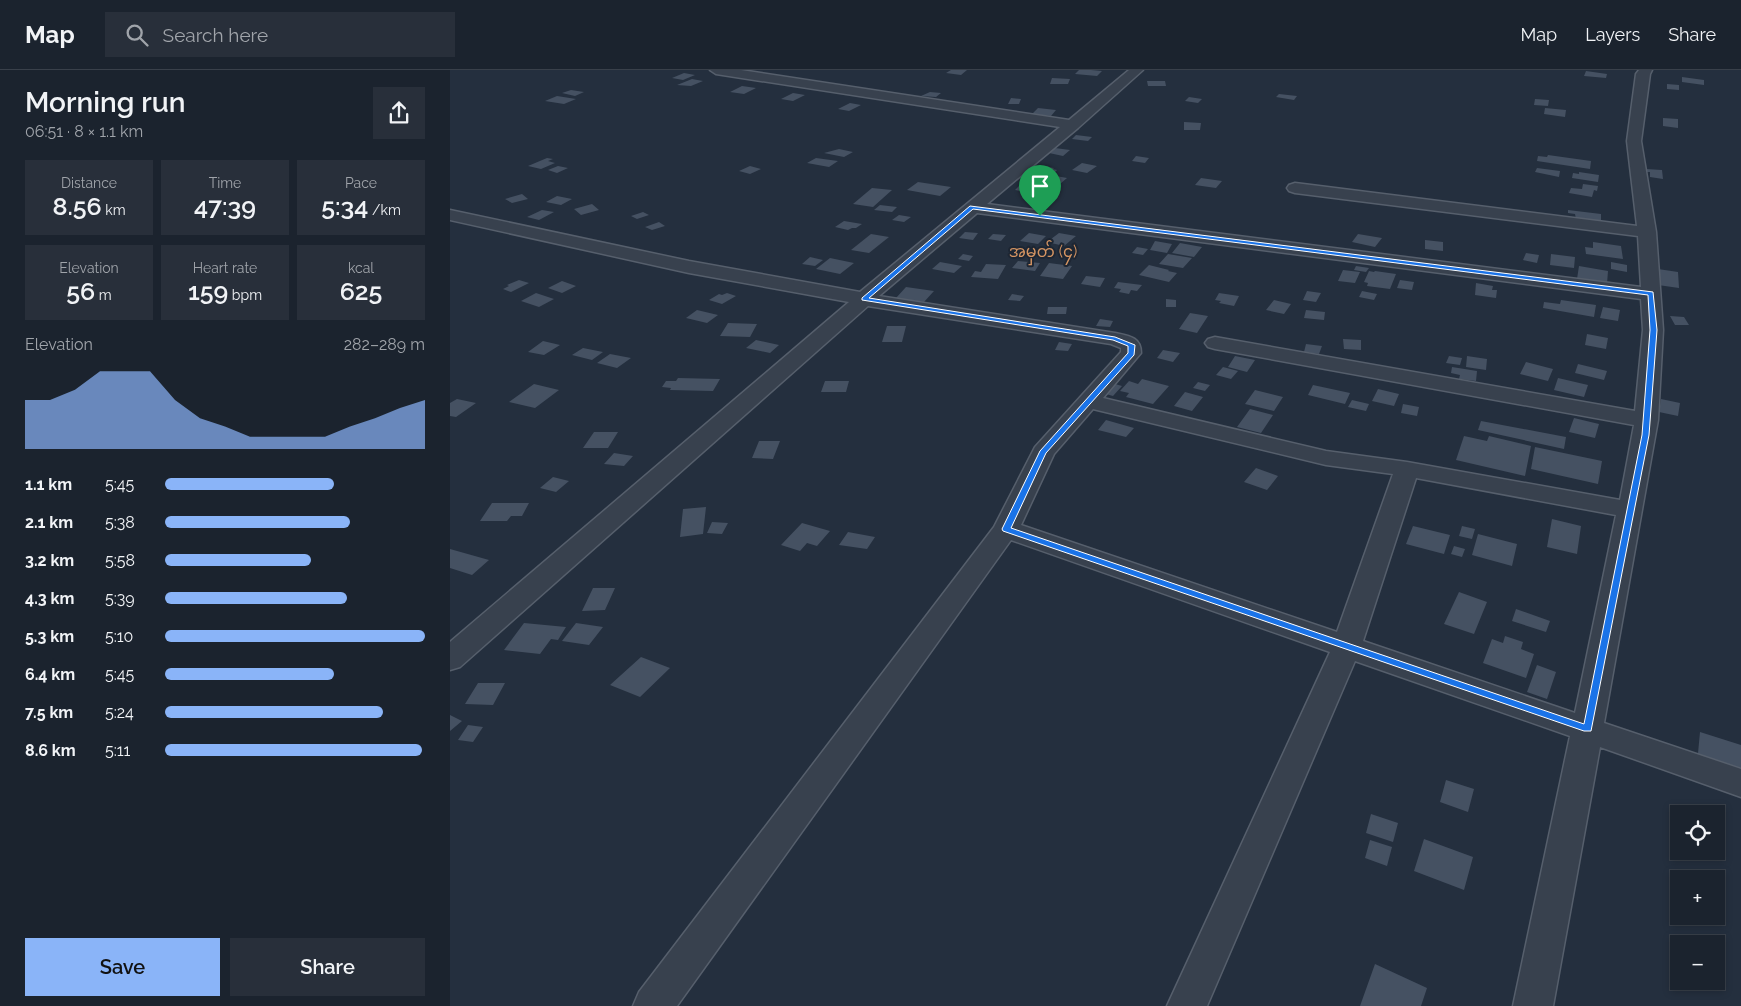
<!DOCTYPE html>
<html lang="en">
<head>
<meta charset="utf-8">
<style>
	body { margin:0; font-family:Raleway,"Noto Sans Myanmar",sans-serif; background:#282f3a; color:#f1f3f6; height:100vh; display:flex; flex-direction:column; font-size:19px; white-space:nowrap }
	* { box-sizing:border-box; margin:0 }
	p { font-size:16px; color:#a0a4aa }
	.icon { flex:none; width:28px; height:28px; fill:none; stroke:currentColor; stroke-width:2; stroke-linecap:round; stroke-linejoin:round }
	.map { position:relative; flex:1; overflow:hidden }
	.sheet { display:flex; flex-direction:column; background:#1b232e; width:450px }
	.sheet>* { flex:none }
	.controls { position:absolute; left:1220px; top:735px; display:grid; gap:10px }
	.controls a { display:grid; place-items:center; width:55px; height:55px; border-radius:0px; background:#1b232e; box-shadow:0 2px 8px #0003,0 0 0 1px #39404a; font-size:25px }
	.pin { position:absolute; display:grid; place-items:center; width:42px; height:42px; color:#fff; margin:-51px -21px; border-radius:50% 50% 50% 0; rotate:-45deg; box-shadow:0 0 5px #0007 }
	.pin .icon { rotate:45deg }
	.round { display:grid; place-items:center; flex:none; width:52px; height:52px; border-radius:0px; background:#282f3a }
	.summary { display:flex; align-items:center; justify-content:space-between; height:85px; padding:0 25px }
	h1 { font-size:28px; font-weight:600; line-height:38px }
	.metrics { display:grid; grid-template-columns:repeat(3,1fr); gap:8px; height:85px; padding:5px 25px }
	.metrics div { display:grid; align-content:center; border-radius:0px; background:#282f3a; text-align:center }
	.metrics b { font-size:25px; font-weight:600 }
	.metrics small { font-size:14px; font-weight:400 }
	.metrics p { font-size:14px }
	.chart { height:140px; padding:10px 25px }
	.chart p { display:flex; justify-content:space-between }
	.chart svg { width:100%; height:90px; margin-top:5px; fill:#8ab4f8; opacity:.7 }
	.cta { display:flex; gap:10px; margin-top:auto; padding:10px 25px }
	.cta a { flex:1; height:58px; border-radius:0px; background:#8ab4f8; color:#111; font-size:20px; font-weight:600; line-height:58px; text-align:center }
	.cta a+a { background:#282f3a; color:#f1f3f6 }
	ul { padding:0 25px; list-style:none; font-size:16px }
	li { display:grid; grid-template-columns:80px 60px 1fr; align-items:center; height:38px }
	li i { height:12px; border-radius:6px; background:#8ab4f8 }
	header { display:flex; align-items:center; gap:30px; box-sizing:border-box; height:70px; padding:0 25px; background:#1b232e; border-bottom:1px solid #39404a }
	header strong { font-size:24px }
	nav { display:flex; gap:28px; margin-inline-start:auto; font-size:18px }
	.search { width:350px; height:45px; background:#282f3a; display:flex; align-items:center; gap:12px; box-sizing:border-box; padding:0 18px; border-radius:0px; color:#a0a4aa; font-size:19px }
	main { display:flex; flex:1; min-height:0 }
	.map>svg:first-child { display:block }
</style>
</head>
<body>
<header>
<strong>Map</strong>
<div class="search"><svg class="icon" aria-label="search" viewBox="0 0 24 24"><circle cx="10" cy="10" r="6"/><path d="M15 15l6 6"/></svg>Search here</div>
<nav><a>Map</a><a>Layers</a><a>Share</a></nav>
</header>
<main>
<section class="sheet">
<div class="summary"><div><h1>Morning run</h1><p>06:51 · 8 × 1.1 km</p></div><a class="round"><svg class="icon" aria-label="share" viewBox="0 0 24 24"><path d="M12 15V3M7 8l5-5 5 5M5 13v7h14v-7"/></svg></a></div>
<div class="metrics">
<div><p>Distance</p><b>8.56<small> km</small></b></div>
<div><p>Time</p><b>47:39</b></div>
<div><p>Pace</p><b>5:34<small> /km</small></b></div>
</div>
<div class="metrics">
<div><p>Elevation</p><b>56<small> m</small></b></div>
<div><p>Heart rate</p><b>159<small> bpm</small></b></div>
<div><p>kcal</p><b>625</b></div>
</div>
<div class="chart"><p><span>Elevation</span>282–289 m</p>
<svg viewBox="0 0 160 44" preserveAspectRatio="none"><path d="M0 44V20L10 20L20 15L30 6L40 6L50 6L60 20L70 29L80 33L90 38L100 38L110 38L120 38L130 33L140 29L150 24L160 20V44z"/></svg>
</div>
<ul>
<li><b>1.1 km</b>5:45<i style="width:65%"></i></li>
<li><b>2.1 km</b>5:38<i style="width:71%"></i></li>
<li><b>3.2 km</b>5:58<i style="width:56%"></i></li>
<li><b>4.3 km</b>5:39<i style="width:70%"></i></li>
<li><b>5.3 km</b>5:10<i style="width:100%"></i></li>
<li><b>6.4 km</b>5:45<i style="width:65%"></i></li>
<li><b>7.5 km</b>5:24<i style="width:84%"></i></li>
<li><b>8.6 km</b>5:11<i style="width:99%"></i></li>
</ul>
<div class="cta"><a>Save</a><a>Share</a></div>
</section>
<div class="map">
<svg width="1291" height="936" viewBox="0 0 1291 936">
	<rect width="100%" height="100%" fill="#242f3e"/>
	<!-- building -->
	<path fill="#455162" d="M501 0H517L511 5 496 3Z
		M629 0H641L652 1 647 6 625 4Z
		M1136 1 1157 4 1156 8 1134 6Z
		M234 3 245 5 233 10 222 8Z
		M1232 7 1254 10V15L1232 12Z
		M602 8 620 9 618 14H600Z
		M242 9 253 11 241 16 227 15Z
		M697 11H715L716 16H698Z
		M1217 14 1229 15V20L1217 19Z
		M292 16 306 18 294 24 280 22Z
		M121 20 134 22 125 26 112 23Z
		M480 22 491 23 486 27 471 26Z
		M343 23 355 25 343 31 331 29Z
		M829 24 847 26 844 30 826 27Z
		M107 26 126 29 114 34 95 31Z
		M739 27 752 29 748 33 735 31Z
		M561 28 571 29 569 34H558Z
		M1085 29 1099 30 1098 36 1084 35Z
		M400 33 411 35 399 41 388 39Z
		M588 38 606 40 601 46 582 44Z
		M1095 38 1116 40 1115 47 1094 44Z
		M1213 48 1228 49V58L1213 56Z
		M734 52 751 53 750 60H734Z
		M626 65 642 67 638 71 622 69Z
		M605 78 620 80 613 86 599 83Z
		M389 79 403 82 394 87 374 83Z
		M1098 85 1141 91 1140 99 1087 91 1088 86 1097 87Z
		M686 86 699 88 695 93 682 91Z
		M97 88 103 89 98 91 105 93 91 99 78 96Z
		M366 88 388 91 379 97 357 93Z
		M632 93 647 96 637 103 622 100Z
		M108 96 118 98 107 103 98 100Z
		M300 96 311 99 300 104 289 101Z
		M592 96 604 98 603 99 607 100 604 103 587 100Z
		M1087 98 1110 101 1109 107 1085 102Z
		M1196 99 1212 100 1213 109 1200 107V102H1196Z
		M586 101 601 104 594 110 578 107Z
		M1129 102 1149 105 1148 112 1122 108 1123 103 1129 104Z
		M606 106 617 108 610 114 599 112Z
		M751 108 772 111 766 118 745 115Z
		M468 112 501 117 490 126 457 120Z
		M1133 114 1148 116 1147 121 1144 120 1142 127 1119 123 1121 118 1132 119Z
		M570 115 590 118 584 123 565 120Z
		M422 118 442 120 423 137 403 134Z
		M72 124 78 129 62 133 55 129Z
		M107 126 122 129 111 135 96 132Z
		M142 134 149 140 131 145 124 139Z
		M430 135 447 137 442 142 424 140Z
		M92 140 104 142 89 150 77 147Z
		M1118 140 1151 144V152L1126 149 1125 144 1118 143Z
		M193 142 199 145 187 149 181 146Z
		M449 145 461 147 454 152 442 150Z
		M394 151 412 154 406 158H402L398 160 385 157Z
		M209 152 215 156 202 160 195 157Z
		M515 162 528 163 523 170 509 168Z
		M579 163 596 166 588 174 570 171Z
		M609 163 626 166 614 176 597 172Z
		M421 164 439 167 419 183 401 180Z
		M543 164 556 165 551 171 538 169Z
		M908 164 932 168 925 177 902 172Z
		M975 170 993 172V181L975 179Z
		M705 171 722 174 717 183 700 180Z
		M1143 172 1171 176 1173 189 1136 184 1135 177 1143 178Z
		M730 173 752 177 744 187 722 183Z
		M687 177 698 179 693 185 682 183Z
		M1076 183 1089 185 1087 193 1073 190Z
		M513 184 523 186 519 191 508 189Z
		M718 184 742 188 733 198 709 194Z
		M1101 184 1125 187 1124 198 1100 195Z
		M360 187 373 190 365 196 352 194Z
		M380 188 404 193 390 204 366 199Z
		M568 191 590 193 585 201 562 198Z
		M490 192 512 196 504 203 482 199Z
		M1161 192 1177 195V202L1161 199Z
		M599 193 622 196 613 209 590 206Z
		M536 194 556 195 548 209 521 207 525 201 531 202Z
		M699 195 719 200 718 201 727 203 719 212 689 205Z
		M906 196 919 198 916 202 904 200Z
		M1129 196 1158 201 1157 214 1127 209Z
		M1208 199 1228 202 1229 218 1208 215Z
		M893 200 910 202 905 213 888 211Z
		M919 201 924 202 925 201 946 204 940 219 917 216 918 213 914 212Z
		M636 206 655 208 650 217 631 214Z
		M69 210 79 213 61 222 53 219 59 216 57 215Z
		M950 210 964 212 962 220 947 218Z
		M112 211 126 216 112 223 98 218Z
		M668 212 692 215 687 221 681 220 679 224 669 222 671 219 664 218Z
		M1026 213 1043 216 1042 220H1047L1046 228 1025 225Z
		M456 217 484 221 474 232 446 228Z
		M857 221 871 223 866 232 853 230Z
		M912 221 927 224 924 230 909 227Z
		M86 223 104 229 89 237 71 231Z
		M277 223 286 226 272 234 259 230 269 224 272 225Z
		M769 223 789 226 784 236 769 233 771 231 765 230Z
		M562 224 574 226 570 231 558 230Z
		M716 229 726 230V237H716Z
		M824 230 841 234 834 244 816 240Z
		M1111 230 1146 235 1144 247 1093 238 1094 232 1110 234Z
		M598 237H617L616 244H597Z
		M1153 237 1170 240 1168 251 1150 248Z
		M247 240 268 245 257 253 236 248Z
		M856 240 875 242 874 250 854 248Z
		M740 243 758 246 747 263 729 259Z
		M1220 246 1234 247 1239 255H1225Z
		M650 249 663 251 660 257 646 256Z
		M278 253 307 254 300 267 270 266Z
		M437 256H456L452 272H432Z
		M1137 264 1158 268 1156 279 1135 275Z
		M893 269 911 270V280L894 279Z
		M306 270 329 275 320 283 296 278Z
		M93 271 110 275 94 285 78 282Z
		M609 272 622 274 618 281 605 280Z
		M856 274 872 276 869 284 854 282Z
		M133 278 153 282 142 290 122 285Z
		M713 280 730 283 723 292 707 288Z
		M160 284 181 288 167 298 147 293Z
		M785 286 805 290 797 302 778 297Z
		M999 286 1012 288 1010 295 996 293Z
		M1017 286 1037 289 1036 300 1016 297Z
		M1076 292 1103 299 1098 311 1070 304Z
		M1128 294 1157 301 1154 310 1125 303Z
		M773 297 788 301 781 309 766 305Z
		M1002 297 1027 301 1026 311 1009 309 1010 305 1001 303Z
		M228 308 270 309 263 321 220 320 221 318 212 317 216 311H226Z
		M1108 308 1138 315 1134 327 1104 320Z
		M692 309 719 316 703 334 676 327 679 323 670 321 679 311 688 314Z
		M375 311H399L396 322H371Z
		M655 311 672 316 663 326 645 321Z
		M748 312 760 315 755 321 743 318Z
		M84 314 109 320 85 338 59 332Z
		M863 315 900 323 895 334 858 325Z
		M928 319 949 324 944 336 922 331Z
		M805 320 833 327 824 341 795 334Z
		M735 322 753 327 742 341 724 336Z
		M7 329 26 333 6 347 0 346V333Z
		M1211 329 1230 333 1228 346 1209 342Z
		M902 330 919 334 916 341 898 337Z
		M953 334 969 337 967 346 951 343Z
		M800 339 823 345 811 363 787 357Z
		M1124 348 1149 354 1145 368 1119 362Z
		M656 350 684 358 676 367 648 360Z
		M1031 351 1116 367 1114 379 1028 360Z
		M144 362H168L158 378H133Z
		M1014 366 1037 371 1039 366 1081 376 1075 406 1006 390Z
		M309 371H330L323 389 302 388Z
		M1085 377 1152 391 1148 414 1081 399Z
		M164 383 183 386 174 396 154 394Z
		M806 398 828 406 817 420 794 412Z
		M103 407 119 411 106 422 90 418Z
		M42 433H79L72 446H61L57 451H30Z
		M256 437 253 464 230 467 233 439Z
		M1102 449 1131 456 1127 484 1097 477Z
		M262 452 278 453 272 464 257 463Z
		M352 453 380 461 367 476 357 473 350 481 331 475Z
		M963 456 1000 465 994 484 956 474Z
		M1012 456 1025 459 1022 469 1009 466Z
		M398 462 425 467 417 479 389 475Z
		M1028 464 1067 474 1062 496 1022 485Z
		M1004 476 1015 479 1012 487 1001 484Z
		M0 479 39 490 22 505 0 498Z
		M143 518H165L155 540 132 541Z
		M1009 522 1037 532 1024 564 994 554Z
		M1066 539 1100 551 1096 562 1062 551Z
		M74 553 116 557 108 570 101 569 90 584 54 580Z
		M126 553 153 557 139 575 112 571Z
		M1055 566 1073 572 1071 579 1084 584 1076 608 1033 593 1042 569 1053 573Z
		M191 587 220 598 190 627 160 615Z
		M1087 595 1106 602 1097 629 1077 622Z
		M28 613H55L43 635 15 634Z
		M0 645 12 651 0 661Z
		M18 655 33 657 23 672 8 670Z
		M1250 662 1291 675V708L1247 694Z
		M996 710 1024 719 1018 742 990 732Z
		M921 744 948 753 943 772 916 763Z
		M974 769 1023 787 1014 820 964 801Z
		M920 770 942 777 937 796 915 788Z
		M925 894 977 918 971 936H910Z"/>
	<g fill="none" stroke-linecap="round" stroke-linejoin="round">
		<defs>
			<path id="minor" d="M260 0H291L619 50 679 0H693L628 58 537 134 1191 217 1188 166 845 123 839 121 837 118 839 115 845 113 1187 156 1177 71 1186 4 1189 0H1202L1200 4 1191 71 1206 162 1213 260 1208 350 1154 653 1291 699V727L1150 677 1103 936H1063L1120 666 905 591 757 936H717L880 582 561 470 227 936H183L189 922 544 457 585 377 671 282V278L661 274 418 236 10 597 0 600V572L399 232 239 203 0 150V140L239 191 410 222 610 57 266 4ZM527 143 1191 229 1193 260 1185 341 765 267 758 269 755 273 758 277 765 279 1184 355 1170 430 957 392 876 381 653 328 691 283C691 267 679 266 665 263L429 226ZM643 339 876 395 943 404 887 562 571 455 604 384ZM966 408 1166 445 1125 643 913 571Z"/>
		</defs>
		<!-- minor casing -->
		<use href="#minor" stroke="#565f6c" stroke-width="3"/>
		<!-- minor -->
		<use href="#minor" fill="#38414e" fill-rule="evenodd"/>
	</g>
	<!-- route -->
	<path fill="#1a73e8" stroke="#fff" fill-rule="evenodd" d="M520 136 1203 222 1207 260 1199 365 1141 661H1134L553 461 552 459 590 381 678 283V276L663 270 412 230V228ZM523 139 1198 225 1200 260 1192 365 1134 654 561 458 596 383 684 285 685 275 665 267 419 228Z"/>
	<g text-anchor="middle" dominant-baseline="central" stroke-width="4" stroke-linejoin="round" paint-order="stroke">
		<!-- far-quarter labels -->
		<g font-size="16" fill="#d59563" stroke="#1d2633">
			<text x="593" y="181">အမှတ် (၄)</text>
		</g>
	</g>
</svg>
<div class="controls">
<a><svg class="icon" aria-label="locate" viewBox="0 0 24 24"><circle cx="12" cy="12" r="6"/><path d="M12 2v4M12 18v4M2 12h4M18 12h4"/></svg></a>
<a>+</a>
<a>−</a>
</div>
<div class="pin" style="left:590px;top:146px;background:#1e9e55"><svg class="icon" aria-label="arrive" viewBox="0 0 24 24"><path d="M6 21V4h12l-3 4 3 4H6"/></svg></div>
</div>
</main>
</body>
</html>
